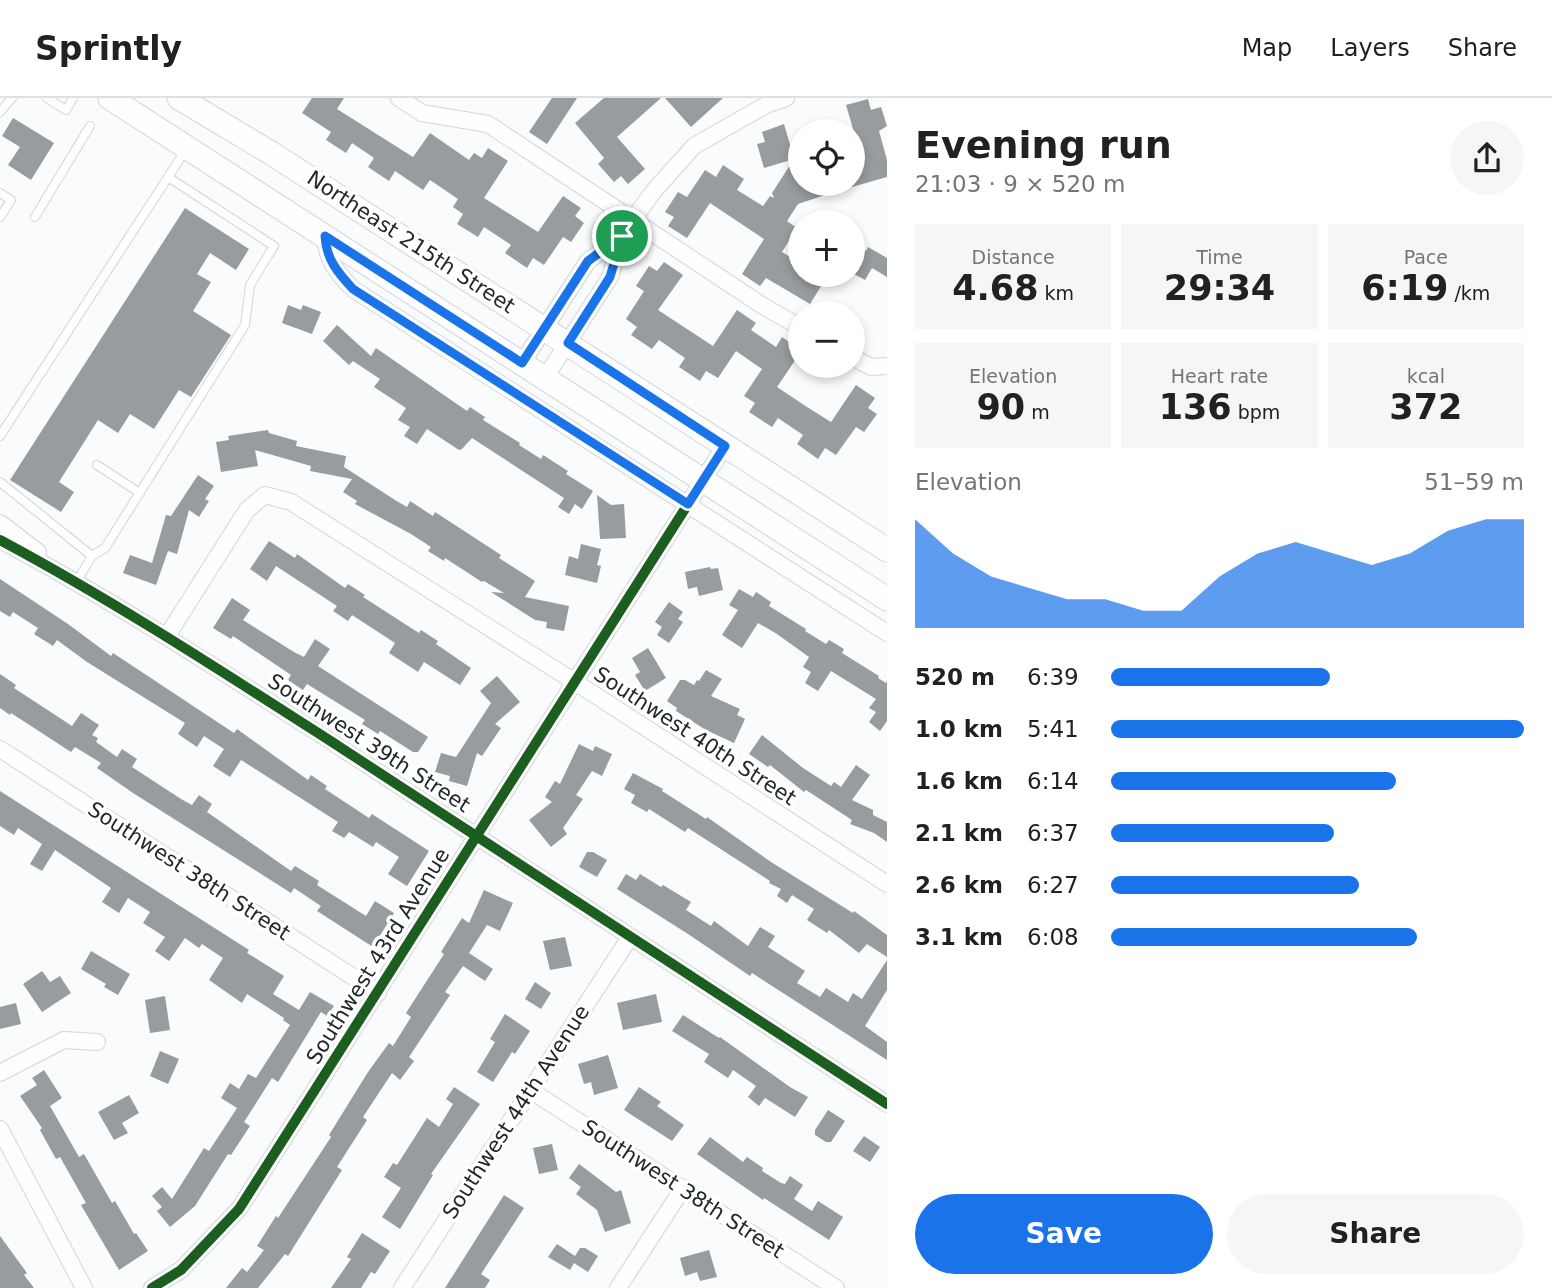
<!DOCTYPE html>
<html lang="en">
<head>
<meta charset="utf-8">
<style>
	body { margin:0; font-family:"DejaVu Sans",sans-serif; background:#f6f6f6; color:#202124; height:100vh; display:flex; flex-direction:column; font-size:26px; white-space:nowrap }
	* { box-sizing:border-box; margin:0 }
	p { font-size:23px; color:#757577 }
	.icon { flex:none; width:38px; height:38px; fill:none; stroke:currentColor; stroke-width:2; stroke-linecap:round; stroke-linejoin:round }
	.map { position:relative; flex:1; overflow:hidden }
	.drawer { display:flex; flex-direction:column; background:#fff; width:665px }
	.drawer>* { flex:none }
	.buttons { position:absolute; left:788px; top:21px; display:grid; gap:14px }
	.buttons a { display:grid; place-items:center; width:77px; height:77px; border-radius:50%; background:#fff; box-shadow:0 4px 10px #0003; font-size:35px }
	.pin { position:absolute; display:grid; place-items:center; width:60px; height:60px; color:#fff; margin:-30px; border:4px solid #fff; border-radius:50%; box-shadow:0 2px 7px #0007 }
	.round { display:grid; place-items:center; flex:none; width:74px; height:74px; border-radius:37px; background:#f6f6f6 }
	.headline { display:flex; align-items:center; justify-content:space-between; height:119px; padding:0 28px }
	h1 { font-size:38px; font-weight:600; line-height:52px }
	.figures { display:grid; grid-template-columns:repeat(3,1fr); gap:10px; height:119px; padding:7px 28px }
	.figures div { display:grid; align-content:center; border-radius:0px; background:#f6f6f6; text-align:center }
	.figures b { font-size:35px; font-weight:600 }
	.figures small { font-size:19px; font-weight:400 }
	.figures p { font-size:19px }
	.chart { height:196px; padding:14px 28px }
	.chart p { display:flex; justify-content:space-between }
	.chart svg { width:100%; height:126px; margin-top:7px; fill:#1a73e8; opacity:.7 }
	.cta { display:flex; gap:14px; margin-top:auto; padding:14px 28px }
	.cta a { flex:1; height:80px; border-radius:42px; background:#1a73e8; color:#fff; font-size:28px; font-weight:600; line-height:80px; text-align:center }
	.cta a+a { background:#f6f6f6; color:#202124 }
	ul { padding:0 28px; list-style:none; font-size:23px }
	li { display:grid; grid-template-columns:112px 84px 1fr; align-items:center; height:52px }
	li i { height:18px; border-radius:9px; background:#1a73e8 }
	header { display:flex; align-items:center; gap:42px; box-sizing:border-box; height:98px; padding:0 35px; background:#fff; border-bottom:2px solid #e0e0e0 }
	header strong { font-size:33px }
	nav { display:flex; gap:38px; margin-inline-start:auto; font-size:24px }
	main { display:flex; flex:1; min-height:0 }
	.map>svg:first-child { display:block }
</style>
</head>
<body>
<header>
<strong>Sprintly</strong>
<nav><a>Map</a><a>Layers</a><a>Share</a></nav>
</header>
<main>
<div class="map">
<svg width="887" height="1190" viewBox="0 0 887 1190">
	<rect width="100%" height="100%" fill="#f9fbfd"/>
	<!-- building -->
	<path fill="#979c9e" d="M312 0H344L337 11 413 59 430 35 469 62 474 55 482 60 488 50 508 63 484 100 538 134 563 98 581 110 575 118 584 125 571 144 563 139 544 167 533 160 527 170 505 155 511 147 484 129 478 139 457 126 463 116 453 109 458 101 430 82 423 92 395 73 389 83 368 69 374 60 352 45 346 55 326 42 331 34 302 15Z
		M552 0H577L547 46 529 34Z
		M604 0H661L617 39 645 71 628 86 621 78 614 84 598 66 604 60 575 25Z
		M665 0H723L691 29Z
		M868 1 871 12 881 9 887 28 879 33 887 62V79L852 89V50L858 48 846 7Z
		M13 20 54 45 31 82 8 67 20 49 2 38Z
		M784 26 796 67 800 66V86H822L825 97 798 106 787 123 797 130 782 154 800 165V177H828L810 206 766 180 760 188 742 176 764 141 710 105 687 140 668 128 674 119 665 114 678 94 687 99 705 72 716 79 723 67 744 81 737 92 763 108 770 98 774 100 772 95 794 61 764 70 757 46 765 44 762 34Z
		M185 110 249 151 236 172 210 155 197 176 211 184 193 213 231 237 191 299 179 292 154 331 130 316 118 335 98 322 59 384 74 394 61 414 10 382Z
		M852 144 866 153 868 149 887 160V179L872 170 865 182 852 175Z
		M664 164 683 177 658 212 713 248 737 212 756 225 751 232 776 249 782 239 800 251V255L777 289 807 309 831 324 856 287 875 300 868 310 877 316 864 334 856 329 836 357 825 350 818 361 797 346 803 337 778 320 772 329 749 314 755 305 744 298 762 271 736 253 718 280 706 273 700 283 679 269 685 260 659 242 652 251 631 237 637 229 626 221 644 193 636 188 649 168 657 173Z
		M288 207 301 212 303 207 321 214 312 236 282 225Z
		M337 227 371 258 376 250 467 313 470 309 485 319 483 322 520 345 519 347 541 361 543 357 568 373 566 376 593 393 582 411 575 406 569 416 558 409 564 400 472 340 462 351 459 352 427 331 417 346 404 338 410 329 398 322 406 310 374 289 380 281 353 263 349 267 323 243Z
		M268 332 269 335 297 343 296 348 346 358 344 369 395 402 407 409 410 403 433 418 435 414 501 457 499 460 535 483 525 499 569 508 564 533 546 530 547 524 535 522 491 494 504 495 484 483 482 484 445 460 444 463 428 453 431 449 411 436 355 406 357 403 343 394 352 381 310 373 311 368 255 352 258 368 221 374 216 344 229 342 228 338Z
		M198 377 214 388 205 401 209 403 199 419 189 412 177 456 168 453 156 487 123 475 130 457 152 465 166 417 171 418Z
		M597 397 611 407 624 406 626 440 600 441Z
		M269 443 295 460 297 456 345 490 348 486 365 497 363 499 419 535 421 532 438 543 436 546 471 570 460 587 424 564 418 574 389 555 395 545 352 517 348 523 333 513 337 508 276 468 267 483 250 471Z
		M581 446 601 451 597 467 601 468 597 485 565 477 569 458 578 461Z
		M710 469 711 471 718 470 723 492 699 498 697 489 688 491 685 474Z
		M0 481 68 526 111 558 113 555 234 635 237 631 308 682 311 677 327 688 325 691 369 720 372 716 429 753 407 788 388 776 399 759 376 744 373 749 349 734 344 740 332 733 338 724 241 662 230 679 213 668 224 651 204 638 197 649 178 636 185 625 87 564 57 542 53 548 34 536 38 530 13 514 10 519 0 513Z
		M739 491 753 499 756 494 771 504 769 508 806 531 805 533 826 546 829 542 844 551 842 555 879 578 878 580 886 585 887 583V623L880 633 869 624 876 614 869 610 876 601 831 573 818 593 805 585 811 574 803 569 809 559 777 536 758 525 742 550 722 537 738 512 729 507Z
		M232 500 250 512 243 522 294 554 304 559 315 541 330 551 318 568 428 639 418 654H413L380 633 378 636 362 626 365 622 307 586 303 592 288 582 291 577 233 538 231 541 213 530Z
		M669 504 683 514 678 521 683 524 669 545 657 537 662 529 655 524Z
		M648 550 666 580 645 593 635 577 640 574 632 560Z
		M706 572 722 581 711 598 740 611 737 617 745 621 734 645 706 632 676 613 677 610 667 603 680 582H685L694 587 697 582 699 583Z
		M0 576 16 587 14 590 72 628 81 615 99 627 92 637 98 640 96 644 117 659 122 651 137 661 132 669 181 701 192 707 199 697 212 706 207 714 291 773 295 768 319 783 317 787 366 818 375 803 394 815 373 849 317 813 321 808 294 790 291 795 133 695 97 670 101 665 75 649 71 654 11 615 10 617 0 610Z
		M497 578 520 604 495 626 501 630 482 658 477 655 467 688 449 683 450 678 435 674 441 655 456 659 491 605 480 593Z
		M762 637 803 670 831 688 834 684 841 689 856 667 870 677 852 702 873 712V717L887 724V744L874 735 850 726 852 722 806 692 804 694 770 667 768 669 749 656Z
		M579 646 593 653 595 648 612 656 602 678 592 673 576 697 583 701 563 730 567 736 551 749 529 722 552 704 545 699 555 683 560 686Z
		M633 675 663 691 662 693 706 721 707 719 771 764 853 815 854 813 887 837V859L867 846 859 855 829 832 827 835 807 822 814 811 792 797 787 805 777 798 781 791 769 785 770 783 688 730 685 734 649 711 647 714 631 705 635 697 624 691Z
		M0 693 249 852 247 855 284 878 273 896 299 912 310 894 334 908 327 918 321 914 278 984 272 980 244 1024 250 1028 231 1057 228 1056 195 1108 170 1129 157 1113 162 1109 152 1098 162 1089 172 1101 204 1050 209 1053 237 1010 221 1000 230 985 239 991 248 976 256 980 290 927 283 922 284 920 247 896 242 905 209 882 223 860 202 846 199 850 185 840 169 863 155 853 165 839 143 825 150 814 128 800 119 815 102 804 111 790 55 752 42 773 30 766 42 746 18 730 14 737 0 728Z
		M587 754H593L607 762 597 779 579 769Z
		M626 776 636 782 640 776 661 789 663 787 691 804 686 812 711 828 714 823 748 848 760 829 775 838 768 849 805 873 797 885 820 899 826 890 848 904 853 895 862 901 887 862V892L865 928 887 944V962L752 875 750 878 688 836 617 791Z
		M484 792 513 805 500 833 487 827 469 855 493 871 485 883 463 868 445 894 450 897 409 959 414 963 400 982 392 975 363 1019 367 1022 337 1069 342 1072 288 1158 285 1156 258 1190H226L242 1170 247 1174 264 1152 257 1148 276 1118 278 1120 331 1039 329 1037 368 974 389 945 393 948 411 919 406 915 444 856 441 854 462 820 469 825Z
		M565 839 572 868 550 872 543 843Z
		M91 853 130 876 118 897 104 889 106 886 81 871Z
		M42 873 50 884 60 878 71 895 42 914 23 886Z
		M535 884 551 895 541 911 525 901Z
		M656 896 662 924 623 932 617 905Z
		M165 898 170 932 150 935 145 902Z
		M16 905 21 926 0 931V909Z
		M505 916 530 933 515 956 512 954 493 984 477 974 495 944 490 941Z
		M683 917 719 940 720 939 790 989 808 999 795 1019 765 1000 759 1008 748 999 756 988 733 972 728 980 704 964 709 956 672 933Z
		M160 953 179 961 168 986 150 978Z
		M608 957 618 990 594 997 591 984 584 986 578 966Z
		M44 972 62 1000 50 1008 79 1059 84 1056 112 1105 115 1103 134 1136 136 1135 148 1153 119 1172 81 1107 86 1105 60 1059 56 1061 40 1032 42 1030 20 998 37 987 32 980Z
		M454 989 480 1006 431 1076 433 1077 400 1131 382 1119 401 1090 384 1079 393 1065 397 1067 427 1020 439 1029 453 1006 446 1001Z
		M639 989 661 1004 657 1008 684 1027 672 1043 624 1012Z
		M129 997 139 1015 122 1025 128 1035 114 1042 98 1014Z
		M828 1012 845 1023 831 1044H826L815 1037V1032Z
		M864 1038 880 1049 870 1064 853 1053Z
		M710 1039 743 1064 747 1059 763 1070 762 1073 781 1085 785 1086 790 1078 803 1087 794 1101 812 1113 818 1103 843 1119 829 1142 764 1100 763 1102 697 1056Z
		M552 1046 558 1072 539 1076 533 1050Z
		M579 1066 616 1094 621 1092 631 1125 605 1134 597 1112 576 1096 581 1089 569 1080Z
		M504 1097 524 1110 481 1176 490 1182 485 1190H445Z
		M362 1135 390 1153 375 1176 371 1174 361 1190H331L351 1161 347 1159Z
		M0 1138 27 1175 24 1177 34 1190H0Z
		M557 1146 575 1158 580 1150H585L598 1158 588 1174 574 1165 570 1172 548 1159Z
		M709 1152 717 1179 700 1183 697 1174 685 1178 680 1160Z"/>
	<g fill="none" stroke-linecap="round" stroke-linejoin="round">
		<defs>
			<path id="lane" d="M47 0 66 12 73 0
				M0 14 12 0
				M0 95 11 102 0 119
				M35 119 90 28
				M0 338 185 53
				M97 367 140 395
				M0 384 92 458 77 483
				M92 458 105 450 245 227 250 187 274 148 168 79"/>
			<path id="street" d="M399 0 422 15 488 26 763 208 800 229
				M627 130 653 94 694 48 766 7 786 0
				M325 138C326 161 337 175 353 191L887 535
				M852 259 871 269 887 268
				M522 265 588 163 622 138 610 179 545 280
				M0 425 38 454
				M0 442C114 503 221 573 329 642 516 762 701 885 887 1006
				M167 538 247 412 265 397 291 404 575 584 887 786
				M0 651 378 895
				M0 975 64 942 97 944
				M530 992 836 1190
				M0 1031 84 1190
				M152 1190 181 1172 239 1111 725 348
				M402 1190 630 839
				M618 1190 683 1090"/>
			<path id="secondary" d="M110 0 887 501
				M179 0 271 55 887 452"/>
		</defs>
		<!-- lane casing -->
		<use href="#lane" stroke="#d1d6d9" stroke-width="10"/>
		<!-- street casing -->
		<use href="#street" stroke="#d1d6d9" stroke-width="18"/>
		<!-- secondary casing -->
		<use href="#secondary" stroke="#d1d6d9" stroke-width="25"/>
		<!-- lane -->
		<use href="#lane" stroke="#fefeff" stroke-width="8"/>
		<!-- street -->
		<use href="#street" stroke="#fefeff" stroke-width="16"/>
		<!-- secondary -->
		<use href="#secondary" stroke="#fefeff" stroke-width="23"/>
		<defs>
			<path id="cycleway" d="M0 442C114 503 221 573 329 642 516 762 701 885 887 1006
				M152 1190 181 1172 239 1111 725 348"/>
		</defs>
		<!-- cycleway casing -->
		<use href="#cycleway" stroke="#fff" stroke-width="15"/>
		<!-- cycleway -->
		<use href="#cycleway" stroke="#1b5e20" stroke-width="10"/>
	</g>
	<g fill="none" stroke-linecap="round" stroke-linejoin="round">
		<defs>
			<path id="route" d="M325 138 522 265 588 163 622 138 610 179 568 245 725 348 688 406 353 191C338 175 326 161 325 138Z"/>
		</defs>
		<!-- route casing -->
		<use href="#route" stroke="#fff" stroke-width="14"/>
		<!-- route -->
		<use href="#route" stroke="#1a73e8" stroke-width="9"/>
	</g>
	<g text-anchor="middle" dominant-baseline="central" stroke-width="7" stroke-linejoin="round" paint-order="stroke">
		<!-- street labels -->
		<g font-size="21" fill="#20282b" stroke="#fff">
			<text transform="translate(411 144) rotate(33)">Northeast 215th Street</text>
			<text transform="translate(695 638) rotate(33)">Southwest 40th Street</text>
			<text transform="translate(369 645) rotate(33)">Southwest 39th Street</text>
			<text transform="translate(189 773) rotate(33)">Southwest 38th Street</text>
			<text transform="translate(378 858) rotate(-58)">Southwest 43rd Avenue</text>
			<text transform="translate(516 1014) rotate(-57)">Southwest 44th Avenue</text>
			<text transform="translate(683 1091) rotate(33)">Southwest 38th Street</text>
		</g>
	</g>
</svg>
<div class="buttons">
<a><svg class="icon" aria-label="locate" viewBox="0 0 24 24"><circle cx="12" cy="12" r="6"/><path d="M12 2v4M12 18v4M2 12h4M18 12h4"/></svg></a>
<a>+</a>
<a>−</a>
</div>
<div class="pin" style="left:622px;top:138px;background:#1e9e55"><svg class="icon" aria-label="arrive" viewBox="0 0 24 24"><path d="M6 21V4h12l-3 4 3 4H6"/></svg></div>
</div>
<section class="drawer">
<div class="headline"><div><h1>Evening run</h1><p>21:03 · 9 × 520 m</p></div><a class="round"><svg class="icon" aria-label="share" viewBox="0 0 24 24"><path d="M12 15V3M7 8l5-5 5 5M5 13v7h14v-7"/></svg></a></div>
<div class="figures">
<div><p>Distance</p><b>4.68<small> km</small></b></div>
<div><p>Time</p><b>29:34</b></div>
<div><p>Pace</p><b>6:19<small> /km</small></b></div>
</div>
<div class="figures">
<div><p>Elevation</p><b>90<small> m</small></b></div>
<div><p>Heart rate</p><b>136<small> bpm</small></b></div>
<div><p>kcal</p><b>372</b></div>
</div>
<div class="chart"><p><span>Elevation</span>51–59 m</p>
<svg viewBox="0 0 160 44" preserveAspectRatio="none"><path d="M0 44V6L10 18L20 26L30 30L40 34L50 34L60 38L70 38L80 26L90 18L100 14L110 18L120 22L130 18L140 10L150 6L160 6V44z"/></svg>
</div>
<ul>
<li><b>520 m</b>6:39<i style="width:53%"></i></li>
<li><b>1.0 km</b>5:41<i style="width:100%"></i></li>
<li><b>1.6 km</b>6:14<i style="width:69%"></i></li>
<li><b>2.1 km</b>6:37<i style="width:54%"></i></li>
<li><b>2.6 km</b>6:27<i style="width:60%"></i></li>
<li><b>3.1 km</b>6:08<i style="width:74%"></i></li>
</ul>
<div class="cta"><a>Save</a><a>Share</a></div>
</section>
</main>
</body>
</html>
